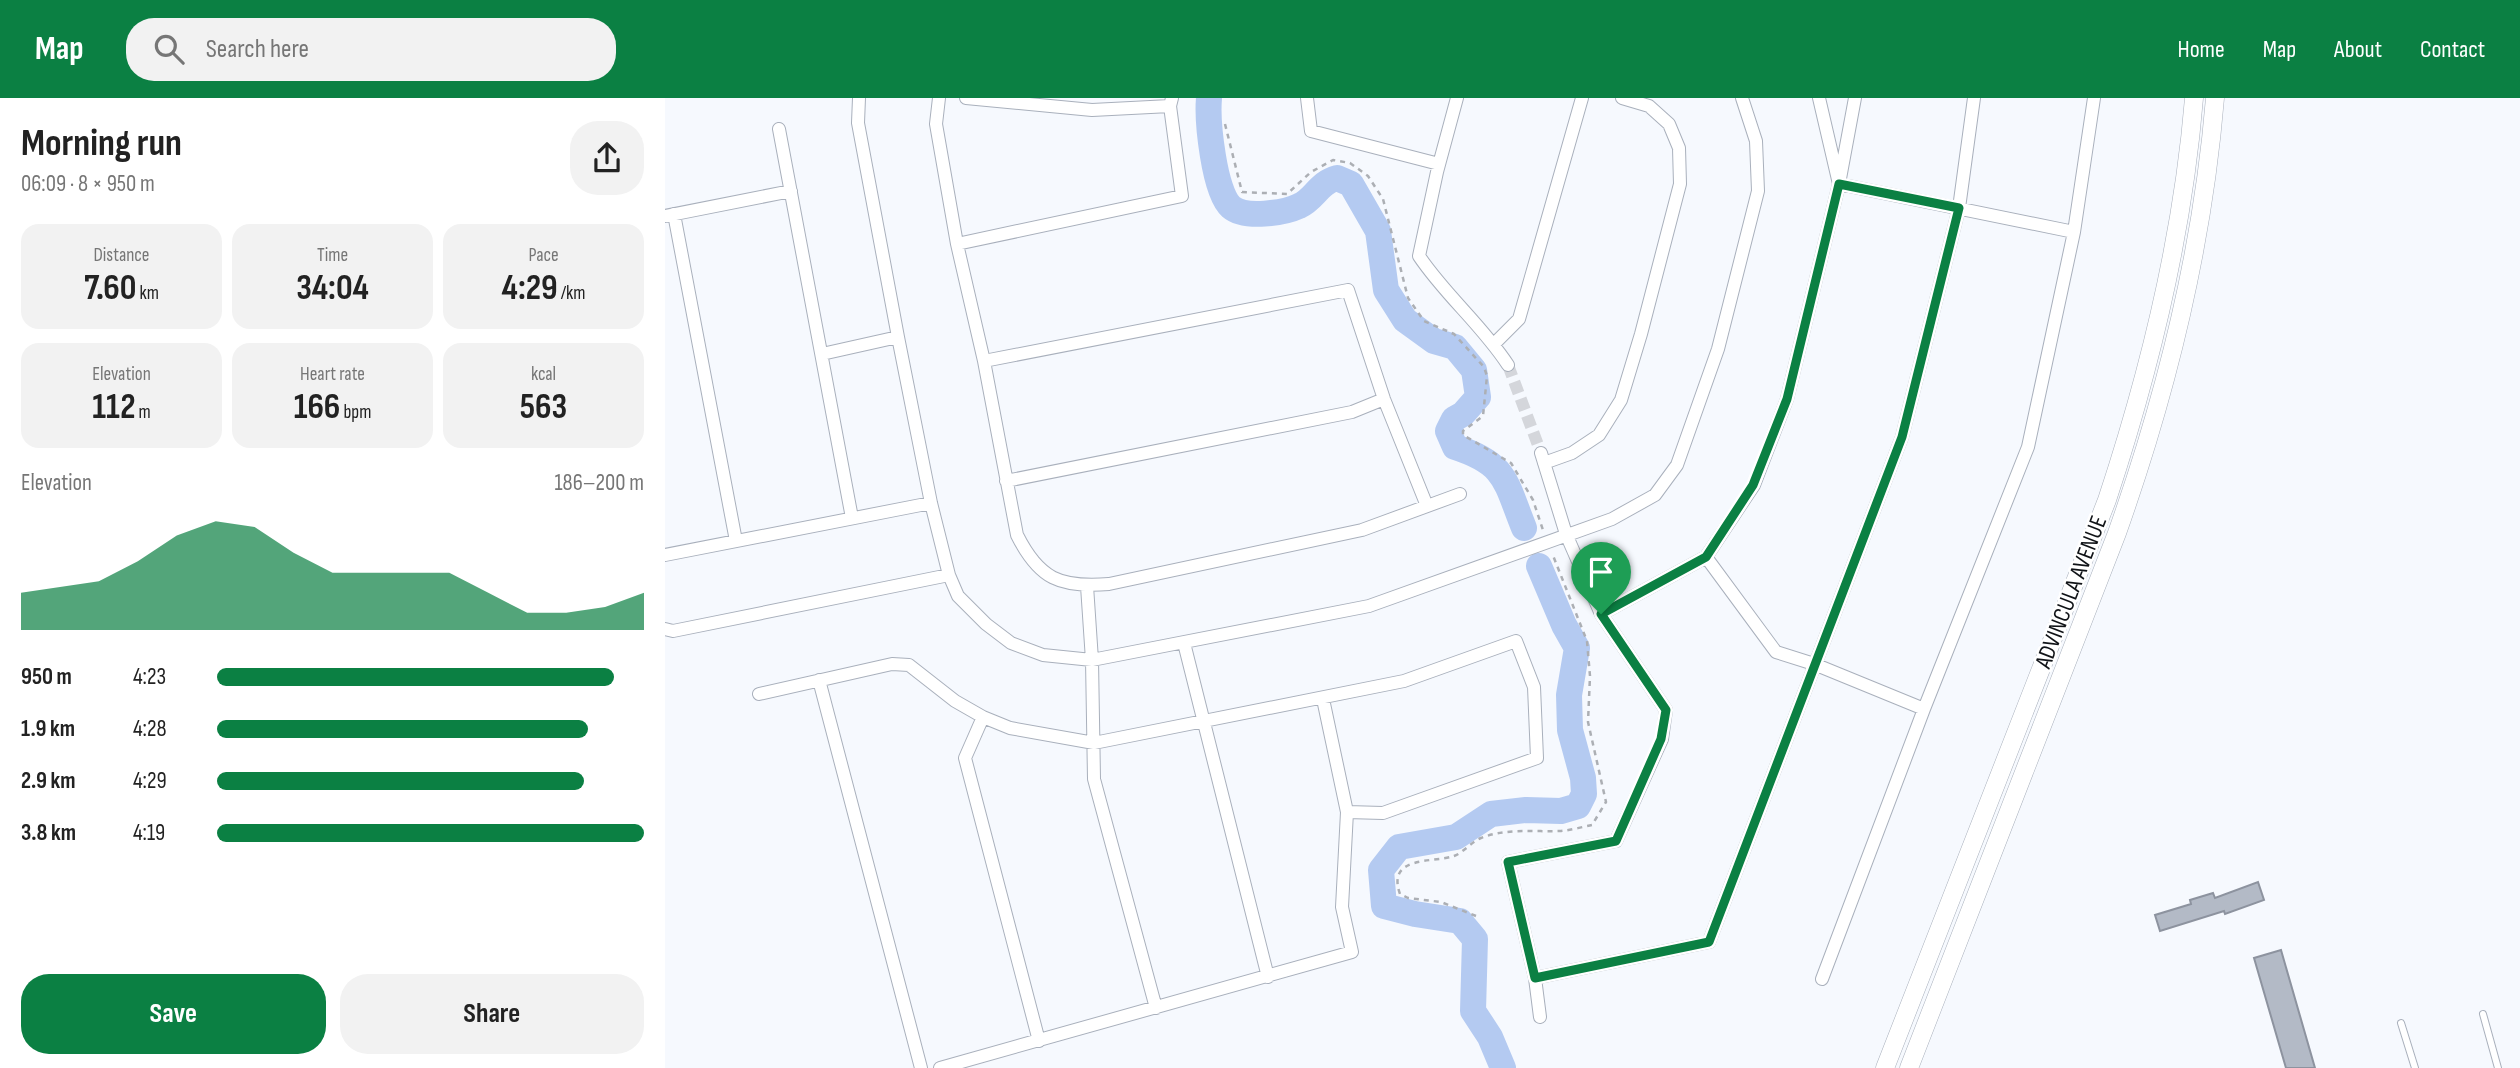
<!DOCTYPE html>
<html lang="en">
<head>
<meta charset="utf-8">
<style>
	body { margin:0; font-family:"Sofia Sans Condensed",sans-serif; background:#f2f2f2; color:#222; height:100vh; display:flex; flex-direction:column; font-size:26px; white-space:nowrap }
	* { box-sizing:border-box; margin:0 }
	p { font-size:23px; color:#767676 }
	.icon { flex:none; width:38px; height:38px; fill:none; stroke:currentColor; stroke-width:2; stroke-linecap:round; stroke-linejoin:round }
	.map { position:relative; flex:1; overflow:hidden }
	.side { display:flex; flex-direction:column; background:#fff; width:665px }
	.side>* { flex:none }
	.pin { position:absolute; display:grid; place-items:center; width:60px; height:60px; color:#fff; margin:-72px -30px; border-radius:50% 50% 50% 0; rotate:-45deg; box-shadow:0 0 7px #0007 }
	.pin .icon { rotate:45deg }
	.round { display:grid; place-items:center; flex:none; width:74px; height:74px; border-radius:28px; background:#f2f2f2 }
	.headline { display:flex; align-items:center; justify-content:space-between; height:119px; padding:0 21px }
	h1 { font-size:38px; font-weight:700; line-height:52px }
	.metrics { display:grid; grid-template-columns:repeat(3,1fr); gap:10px; height:119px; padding:7px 21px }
	.metrics div { display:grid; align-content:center; border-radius:18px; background:#f2f2f2; text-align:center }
	.metrics b { font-size:35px; font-weight:700 }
	.metrics small { font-size:19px; font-weight:400 }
	.metrics p { font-size:19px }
	.chart { height:196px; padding:14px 21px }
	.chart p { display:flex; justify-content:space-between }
	.chart svg { width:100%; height:126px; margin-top:7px; fill:#0b8043; opacity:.7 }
	.primary-button { display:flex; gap:14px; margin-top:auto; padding:14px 21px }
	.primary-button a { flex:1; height:80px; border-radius:28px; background:#0b8043; color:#fff; font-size:28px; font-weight:700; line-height:80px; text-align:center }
	.primary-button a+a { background:#f2f2f2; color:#222 }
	ul { padding:0 21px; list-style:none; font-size:23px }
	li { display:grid; grid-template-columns:112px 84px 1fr; align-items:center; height:52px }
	li i { height:18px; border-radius:9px; background:#0b8043 }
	header { display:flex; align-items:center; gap:42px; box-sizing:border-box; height:98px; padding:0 35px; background:#0b8043; color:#fff }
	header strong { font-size:33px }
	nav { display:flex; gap:38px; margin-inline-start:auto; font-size:24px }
	.search { width:490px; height:63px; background:#f2f2f2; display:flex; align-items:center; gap:18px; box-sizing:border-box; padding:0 24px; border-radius:28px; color:#767676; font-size:26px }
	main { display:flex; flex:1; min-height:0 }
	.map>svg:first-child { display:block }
</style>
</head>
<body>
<header>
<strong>Map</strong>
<div class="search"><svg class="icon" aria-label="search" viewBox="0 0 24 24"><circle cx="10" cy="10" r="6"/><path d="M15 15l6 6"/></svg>Search here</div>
<nav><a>Home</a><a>Map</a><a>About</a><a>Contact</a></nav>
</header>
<main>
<section class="side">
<div class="headline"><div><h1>Morning run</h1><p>06:09 · 8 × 950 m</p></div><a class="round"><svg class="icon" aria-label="share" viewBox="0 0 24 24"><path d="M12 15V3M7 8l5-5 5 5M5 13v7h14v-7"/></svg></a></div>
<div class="metrics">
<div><p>Distance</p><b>7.60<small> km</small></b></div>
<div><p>Time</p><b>34:04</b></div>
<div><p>Pace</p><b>4:29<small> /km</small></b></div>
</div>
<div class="metrics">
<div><p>Elevation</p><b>112<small> m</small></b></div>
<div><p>Heart rate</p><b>166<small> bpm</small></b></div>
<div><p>kcal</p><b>563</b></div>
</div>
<div class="chart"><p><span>Elevation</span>186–200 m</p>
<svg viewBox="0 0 160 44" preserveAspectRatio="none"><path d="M0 44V31L10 29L20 27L30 20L40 11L50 6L60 8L70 17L80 24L90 24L100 24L110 24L120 31L130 38L140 38L150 36L160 31V44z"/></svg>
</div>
<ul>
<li><b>950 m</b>4:23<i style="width:93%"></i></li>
<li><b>1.9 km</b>4:28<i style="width:87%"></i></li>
<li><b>2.9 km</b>4:29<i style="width:86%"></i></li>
<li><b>3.8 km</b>4:19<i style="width:100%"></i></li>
</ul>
<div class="primary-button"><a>Save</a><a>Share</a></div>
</section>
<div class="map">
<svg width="1855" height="970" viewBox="0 0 1855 970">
	<rect width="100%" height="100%" fill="#f6f9fe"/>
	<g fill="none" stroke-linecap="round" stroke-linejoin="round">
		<!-- river -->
		<path stroke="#b4caf1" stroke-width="26" d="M544 0C542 23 549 94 566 109 580 121 619 115 634 108 650 101 653 85 672 80L686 86 713 133 721 192 740 222 769 243 790 249 809 272 813 299 798 316 789 321 783 333 790 349C842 366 840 383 859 430
			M838 970 825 939 808 913 810 841 795 823 750 816 719 808 716 772 734 749 791 739 826 716 861 712 896 713 913 708 919 696 918 680 905 632 904 597 912 550 899 527 874 468"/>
	</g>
	<!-- building -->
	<path fill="#b3bac6" stroke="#8d939f" stroke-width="2" d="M1593 784 1599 802 1560 816 1559 813 1495 833 1490 817 1526 806 1525 802 1548 795 1550 800Z
		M1616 852 1650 970H1621L1589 860Z"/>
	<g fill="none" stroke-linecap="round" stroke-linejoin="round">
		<!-- street-tunnel -->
		<path stroke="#d4d6db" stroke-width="12" stroke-dasharray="12 6" stroke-linecap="butt" d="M843 267 876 355"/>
		<defs>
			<path id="lane" d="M1818 916 1833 970
				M1736 925 1750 970"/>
			<path id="street" d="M194 0 193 25 233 239 266 405 284 477 293 498 321 526 346 545 378 557 427 562 704 508 947 421 990 397 1012 367 1053 251 1093 93 1091 43 1077 0
				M274 0 271 26 292 146 319 263 352 437C374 481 395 490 444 486L697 432 795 396
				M301 0 427 12 505 8
				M642 0 646 33 774 66
				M792 0 772 74 754 158C780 197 817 227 843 267
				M1154 0 1174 86 1409 134
				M114 31 187 420
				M9 116 71 443
				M0 118 126 93
				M292 146 517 98 505 8 507 0
				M829 246 854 221 917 0
				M157 256 233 239
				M319 263 683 192 719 301 762 408
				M876 355 901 436 936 516 1041 459 1111 554 1149 566 1259 611
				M879 365 907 355 934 337 956 302 976 236 1015 86 1014 50 1004 26 984 8 957 0
				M341 383 687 314 719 301
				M0 457 266 405
				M1041 459 1089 387 1122 301 1174 86 1190 0
				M422 488 427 562 429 681 491 910
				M0 531 8 533 284 477
				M519 545 603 879
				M154 582 256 970
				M94 596 227 566 244 567 290 603 318 619 345 630 429 645 739 583 851 543 869 589 872 660 718 715 682 714
				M318 619 300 660 374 943
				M870 880 1044 844 1237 339 1294 110 1309 0
				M1157 881 1259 611 1363 349 1409 134 1429 0
				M875 919 870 880 843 764 951 743 997 641 1001 612 936 516
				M275 970 687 854 677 809 682 714 658 601"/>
			<path id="secondary" d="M1220 970 1442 402C1485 272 1518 136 1529 0
				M1244 970 1452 435C1501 297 1538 147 1550 0"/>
		</defs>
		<!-- lane casing -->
		<use href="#lane" stroke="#a9b0bc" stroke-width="8"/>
		<!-- street casing -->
		<use href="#street" stroke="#a9b0bc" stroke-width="14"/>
		<!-- secondary casing -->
		<use href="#secondary" stroke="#a9b0bc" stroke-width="19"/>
		<!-- path -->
		<path stroke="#acafb4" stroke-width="2.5" stroke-dasharray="5 5" stroke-linecap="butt" d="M560 26 577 94 622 96 646 74 668 62 685 65 703 78 718 101 743 200 759 223 789 236 819 269 822 278 818 318 798 333V337L846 365 868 402 878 432
			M811 818 776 804 743 800 735 796C721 757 769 765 789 758 798 755 806 744 816 740 841 730 869 734 896 733 906 732 917 729 927 727L941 704 923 624 925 578 922 543 887 455"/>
		<!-- lane -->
		<use href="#lane" stroke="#fff" stroke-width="6"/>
		<!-- street -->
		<use href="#street" stroke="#fff" stroke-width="12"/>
		<!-- secondary -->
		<use href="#secondary" stroke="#fff" stroke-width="18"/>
	</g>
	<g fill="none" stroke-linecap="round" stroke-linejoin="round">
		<defs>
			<path id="route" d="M1174 86 1294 110 1237 339 1044 844 870 880 843 764 951 743 996 641 1001 612 936 516 1041 459 1088 387 1122 301Z"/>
		</defs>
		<!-- route casing -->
		<use href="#route" stroke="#fff" stroke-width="14"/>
		<!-- route -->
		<use href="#route" stroke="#0b8043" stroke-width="9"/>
	</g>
	<g text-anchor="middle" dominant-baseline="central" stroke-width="5" stroke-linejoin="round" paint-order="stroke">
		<!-- street labels -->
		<g font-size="24" fill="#101317" stroke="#fff">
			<text transform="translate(1406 494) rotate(-69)">ADVINCULA AVENUE</text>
		</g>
	</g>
</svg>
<div class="pin" style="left:936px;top:516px;background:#1e9e55"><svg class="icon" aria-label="arrive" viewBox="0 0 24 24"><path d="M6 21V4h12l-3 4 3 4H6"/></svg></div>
</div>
</main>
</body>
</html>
